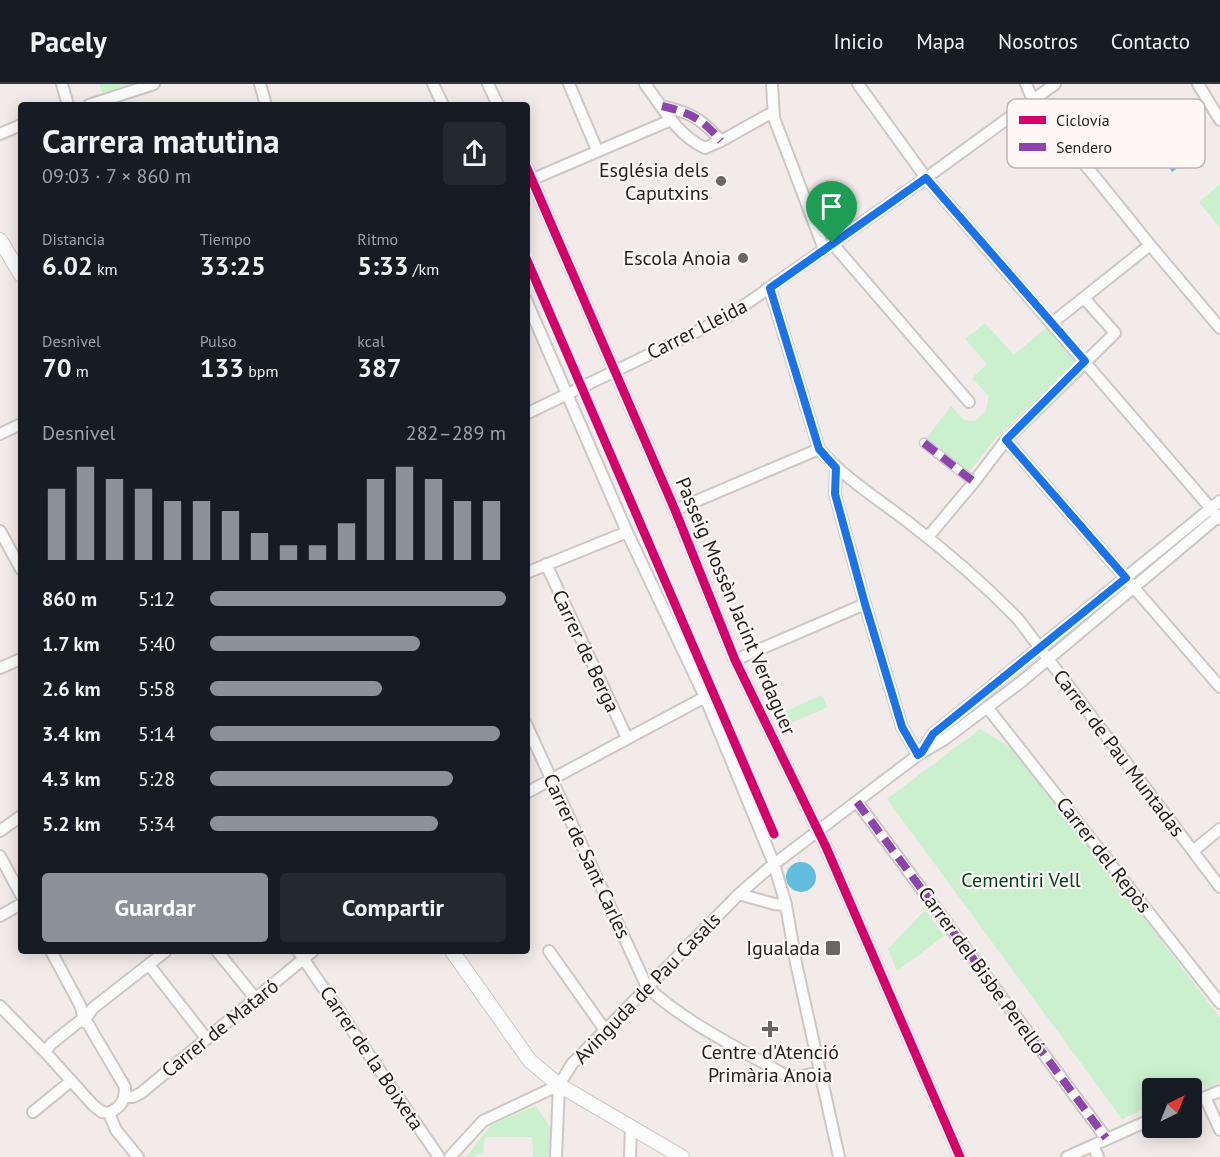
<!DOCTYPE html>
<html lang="es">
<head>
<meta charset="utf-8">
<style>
	body { margin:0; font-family:"PT Sans",sans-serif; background:#242831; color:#f1f3f6; height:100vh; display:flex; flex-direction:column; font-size:22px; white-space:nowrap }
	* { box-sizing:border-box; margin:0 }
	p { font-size:20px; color:#9ea1a6 }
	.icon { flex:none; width:33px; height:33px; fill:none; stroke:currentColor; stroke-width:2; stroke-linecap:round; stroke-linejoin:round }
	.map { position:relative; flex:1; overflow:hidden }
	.panel { position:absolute; left:18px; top:18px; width:512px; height:852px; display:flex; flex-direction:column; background:#171b24; border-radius:6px; box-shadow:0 3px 15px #0003 }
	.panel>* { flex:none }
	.needle { width:39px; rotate:43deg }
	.fabs { position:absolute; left:1142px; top:994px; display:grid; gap:12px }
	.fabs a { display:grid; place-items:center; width:60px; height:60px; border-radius:6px; background:#171b24; box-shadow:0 3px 15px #0003; font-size:30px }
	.pin { position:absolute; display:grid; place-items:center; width:51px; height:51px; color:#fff; margin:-62px -26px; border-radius:50% 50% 50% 0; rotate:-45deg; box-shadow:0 0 6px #0007 }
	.pin .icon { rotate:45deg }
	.round { display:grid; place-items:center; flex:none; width:63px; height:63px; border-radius:6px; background:#242831 }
	.head { display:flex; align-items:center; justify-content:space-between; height:102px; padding:0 24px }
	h1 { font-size:33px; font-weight:700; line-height:45px }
	.figures { display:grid; grid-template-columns:repeat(3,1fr); gap:9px; height:102px; padding:6px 24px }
	.figures div { display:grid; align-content:center }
	.figures b { font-size:26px; font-weight:700 }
	.figures small { font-size:16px; font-weight:400 }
	.figures p { font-size:16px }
	.chart { height:168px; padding:12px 24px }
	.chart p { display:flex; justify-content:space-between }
	.chart svg { width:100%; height:108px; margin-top:6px; stroke:#8c9099; stroke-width:6 }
	.button { display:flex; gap:12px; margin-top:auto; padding:12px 24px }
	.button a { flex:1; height:69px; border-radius:6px; background:#8c9099; color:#fff; font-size:24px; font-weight:700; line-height:69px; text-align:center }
	.button a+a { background:#242831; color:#f1f3f6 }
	ul { padding:0 24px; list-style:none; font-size:20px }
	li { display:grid; grid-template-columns:96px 72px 1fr; align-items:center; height:45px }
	li i { height:15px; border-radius:8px; background:#8c9099 }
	header { display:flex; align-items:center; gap:36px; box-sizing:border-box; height:84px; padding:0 30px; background:#171b24; border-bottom:2px solid #363941 }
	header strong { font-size:28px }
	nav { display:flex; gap:33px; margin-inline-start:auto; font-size:21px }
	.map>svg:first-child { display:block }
</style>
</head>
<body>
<header>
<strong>Pacely</strong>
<nav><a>Inicio</a><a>Mapa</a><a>Nosotros</a><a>Contacto</a></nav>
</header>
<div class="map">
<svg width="1220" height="1073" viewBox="0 0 1220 1073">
	<rect width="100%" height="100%" fill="#f2ebe9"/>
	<!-- green -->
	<path fill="#caf0cd" d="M99 0H133L103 9Z
		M1220 100V144L1199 118Z
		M985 239 1014 271 1047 243 1076 277 995 355 968 389 926 355 951 322 964 336 975 337 986 327 989 312 972 294 987 280 965 255Z
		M822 611 828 623 784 642 779 630Z
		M980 645 1018 668 1220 934V998L1209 1004 1194 996 1181 1005H1152V1022L1122 1035 887 715Z
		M925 826 944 852 897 887 888 865Z
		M536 1022 550 1043V1073H533L532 1053H486L484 1059 483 1070H476V1073H466L491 1041Z"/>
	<!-- water -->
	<path fill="#61bede" d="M1169 65 1180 82 1172 88 1161 71Z
		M786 793a15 15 0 1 1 30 0a15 15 0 1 1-30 0Z"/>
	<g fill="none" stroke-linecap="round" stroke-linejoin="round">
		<defs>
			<path id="pedestrian" d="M924 359 974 398"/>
			<path id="minor" d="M62 0 68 21
				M260 0 266 21
				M433 0 443 21
				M488 0 498 21
				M569 0 597 66
				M645 0C663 24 677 51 705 64L721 57 773 28
				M772 0 774 34 824 165
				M858 0 926 94 1220 435
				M1026 0 1033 16 1150 161 1220 244
				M1198 0 1220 36
				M89 21 154 0
				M662 22C691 29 701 34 721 57
				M0 50 21 41
				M526 82 675 426 735 576 826 763 960 1073
				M533 95 671 36
				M832 159 969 318
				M770 205 819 365C844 394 878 415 908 438 947 468 984 500 1018 535L1220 803
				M526 216 627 448 705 613 774 780 786 821 796 879 839 1073
				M1052 239 1150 161
				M526 330 729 232 926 94 1055 0
				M0 350 21 340
				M1006 356 1220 603
				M836 384 835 410 865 520 902 643 918 671
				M675 426 819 365
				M0 447 21 485
				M928 453 974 398 1006 356 1115 249 1084 214
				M546 480 627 654
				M526 489 627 448
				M735 576 865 520
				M0 584 21 575
				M987 623 1220 919
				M526 640 647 903C686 939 737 963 783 990L798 993 819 988
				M922 667 933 650 1220 417
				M526 709 705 613
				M857 718 1106 1054
				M0 747 21 732
				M1193 767 1220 745
				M0 772 21 811
				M739 810 774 820 786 821
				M0 832 21 820
				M51 867 81 923 84 937
				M217 867 256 915
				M298 867 439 1073
				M549 867 605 946
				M149 881 206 954
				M0 922 47 970
				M81 936 88 940 125 1003C125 1017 121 1023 109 1029L102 1028 93 1021 47 970V965L51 960Z
				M84 937 93 924 166 867
				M125 1013H133L141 1009 313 867
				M1205 1013 1220 1046
				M1191 1019 1220 1007
				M33 1028 71 997
				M109 1029 116 1046 138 1073
				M1093 1061 1098 1073
				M450 1073 483 1037 559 1001
				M556 1073 559 1001 572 980 739 810 769 784 918 671 945 655 1021 598 1220 431
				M630 1073 631 1042
				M1067 1073 1152 1035"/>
			<path id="tertiary" d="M0 156 21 191
				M452 867 530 977 559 1001 682 1073"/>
		</defs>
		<!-- pedestrian casing -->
		<use href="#pedestrian" stroke="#cdc8c6" stroke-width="11"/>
		<!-- minor casing -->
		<use href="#minor" stroke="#cdc8c6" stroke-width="14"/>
		<!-- tertiary casing -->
		<use href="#tertiary" stroke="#cdc8c6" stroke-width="16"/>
		<!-- pedestrian -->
		<use href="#pedestrian" stroke="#fdfcfc" stroke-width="8"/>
		<!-- minor -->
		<use href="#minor" stroke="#fdfcfc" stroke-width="10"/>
		<!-- tertiary -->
		<use href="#tertiary" stroke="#fdfcfc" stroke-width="14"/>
		<!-- quiet -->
		<path stroke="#8e44ad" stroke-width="8" stroke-dasharray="15 8" stroke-linecap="butt" d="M662 22C691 29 701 34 721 57
			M924 359 974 398
			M857 718 1106 1054"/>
		<defs>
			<path id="cycleway" d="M526 82 675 426 735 576 826 763 960 1073
				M526 174 774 750"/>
		</defs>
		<!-- cycleway casing -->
		<use href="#cycleway" stroke="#fdf8f6" stroke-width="13"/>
		<!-- cycleway -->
		<use href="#cycleway" stroke="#d6006c" stroke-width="9"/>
	</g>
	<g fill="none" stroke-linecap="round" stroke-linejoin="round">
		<defs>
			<path id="route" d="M926 94 1085 277 1006 356 1126 494 933 650 922 668 918 671 902 643 865 520 835 410 836 384 819 365 770 204Z"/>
		</defs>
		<!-- route casing -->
		<use href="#route" stroke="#fff" stroke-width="12"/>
		<!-- route -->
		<use href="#route" stroke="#1a73e8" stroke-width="8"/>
	</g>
	<!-- markers -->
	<g fill="#6b6664" stroke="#fdf8f6" stroke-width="2">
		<circle cx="721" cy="97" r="6"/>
		<circle cx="743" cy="174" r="6"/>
		<rect x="825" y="856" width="16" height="16" rx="3"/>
		<path d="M767 936h6v6h6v6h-6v6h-6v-6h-6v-6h6z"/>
	</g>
	<g text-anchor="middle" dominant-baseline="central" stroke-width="4.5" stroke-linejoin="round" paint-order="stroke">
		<!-- poi labels -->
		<g font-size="20" fill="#221e1c" stroke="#fdf8f6" text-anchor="end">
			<text x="709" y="86">Església dels<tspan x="709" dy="23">Caputxins</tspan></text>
			<text x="731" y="174">Escola Anoia</text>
			<text x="820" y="864">Igualada</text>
			<text x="770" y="968" text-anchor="middle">Centre d'Atenció<tspan x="770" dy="23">Primària Anoia</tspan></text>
		</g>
		<!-- street labels -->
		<g font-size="20" fill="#221e1c" stroke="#fdf8f6">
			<text transform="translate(697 245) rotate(-27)">Carrer Lleida</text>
			<text transform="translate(736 522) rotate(67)">Passeig Mossèn Jacint Verdaguer</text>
			<text transform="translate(586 567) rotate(65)">Carrer de Berga</text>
			<text transform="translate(1119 669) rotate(53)">Carrer de Pau Muntadas</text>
			<text transform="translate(1104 771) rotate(52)">Carrer del Repòs</text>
			<text transform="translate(587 772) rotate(65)">Carrer de Sant Carles</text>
			<text transform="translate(982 886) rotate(54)">Carrer del Bisbe Perelló</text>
			<text transform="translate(647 904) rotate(-46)">Avinguda de Pau Casals</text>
			<text transform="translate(220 944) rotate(-39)">Carrer de Mataró</text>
			<text transform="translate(372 974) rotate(56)">Carrer de la Boixeta</text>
		</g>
		<!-- park labels -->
		<g font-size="20" fill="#004318" stroke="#fdf8f6">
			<text x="1021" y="796">Cementiri Vell</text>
		</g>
	</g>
	<!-- legend -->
	<rect x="1007" y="15" width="198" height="69" rx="9" fill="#fdf8f6" stroke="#bbb7b5" stroke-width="1.5"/>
	<rect x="1019" y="32" width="27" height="8" fill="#d6006c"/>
	<rect x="1019" y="59" width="27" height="8" fill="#8e44ad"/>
	<g font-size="16" fill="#221e1c">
		<text x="1056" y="42">Ciclovía</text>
		<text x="1056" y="69">Sendero</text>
	</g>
</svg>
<div class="fabs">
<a><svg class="needle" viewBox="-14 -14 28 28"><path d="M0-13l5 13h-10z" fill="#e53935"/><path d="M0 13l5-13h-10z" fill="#9ea1a6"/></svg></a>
</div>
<div class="pin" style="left:832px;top:159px;background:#1e9e55"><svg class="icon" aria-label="arrive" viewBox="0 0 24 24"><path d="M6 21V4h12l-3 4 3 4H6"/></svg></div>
<section class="panel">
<div class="head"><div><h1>Carrera matutina</h1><p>09:03 · 7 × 860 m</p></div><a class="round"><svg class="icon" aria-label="share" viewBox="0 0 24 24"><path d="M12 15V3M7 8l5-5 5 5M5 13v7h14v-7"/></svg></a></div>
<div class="figures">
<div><p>Distancia</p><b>6.02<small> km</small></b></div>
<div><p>Tiempo</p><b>33:25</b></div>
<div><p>Ritmo</p><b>5:33<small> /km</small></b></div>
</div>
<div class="figures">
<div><p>Desnivel</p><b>70<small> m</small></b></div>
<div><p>Pulso</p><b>133<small> bpm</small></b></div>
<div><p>kcal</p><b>387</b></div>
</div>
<div class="chart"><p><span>Desnivel</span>282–289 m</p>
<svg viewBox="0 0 160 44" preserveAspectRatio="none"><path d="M5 44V15M15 44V6M25 44V11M35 44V15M45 44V20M55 44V20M65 44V24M75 44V33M85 44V38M95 44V38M105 44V29M115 44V11M125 44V6M135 44V11M145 44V20M155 44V20"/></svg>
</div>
<ul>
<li><b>860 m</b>5:12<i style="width:100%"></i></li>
<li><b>1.7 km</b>5:40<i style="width:71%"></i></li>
<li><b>2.6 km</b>5:58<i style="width:58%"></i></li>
<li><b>3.4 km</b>5:14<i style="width:98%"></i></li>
<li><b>4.3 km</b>5:28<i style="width:82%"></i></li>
<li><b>5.2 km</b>5:34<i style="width:77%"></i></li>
</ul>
<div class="button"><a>Guardar</a><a>Compartir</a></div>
</section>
</div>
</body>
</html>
